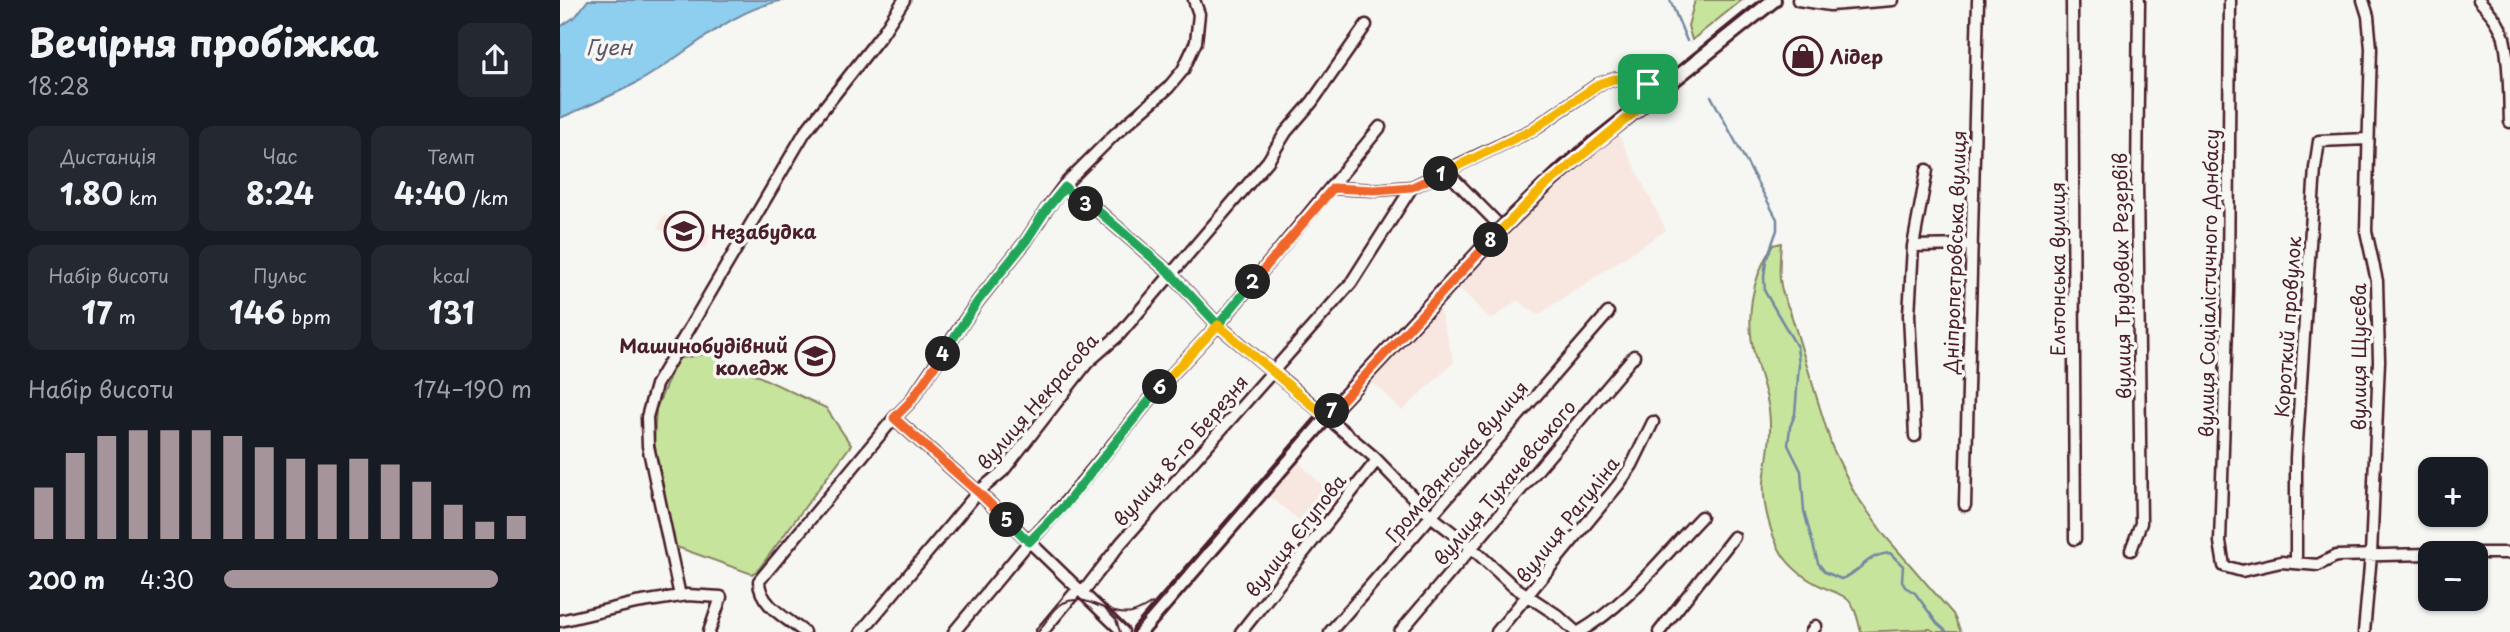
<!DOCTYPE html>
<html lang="uk">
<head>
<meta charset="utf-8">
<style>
	body { margin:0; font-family:"Playpen Sans",sans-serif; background:#242831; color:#f1f3f6; height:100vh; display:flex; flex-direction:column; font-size:26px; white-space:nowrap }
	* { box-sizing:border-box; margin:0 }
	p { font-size:23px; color:#9ea1a6 }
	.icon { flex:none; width:38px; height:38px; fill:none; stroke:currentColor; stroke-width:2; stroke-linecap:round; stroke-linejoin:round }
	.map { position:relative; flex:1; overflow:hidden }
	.side { display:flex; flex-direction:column; background:#171b24; width:560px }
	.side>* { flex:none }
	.controls { position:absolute; left:1858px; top:457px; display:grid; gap:14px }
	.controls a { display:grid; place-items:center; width:70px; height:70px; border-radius:14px; background:#171b24; box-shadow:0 2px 5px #0004; font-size:35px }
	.pin { position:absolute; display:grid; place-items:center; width:60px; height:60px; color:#fff; margin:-30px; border-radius:14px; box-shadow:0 4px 10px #0006 }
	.km { position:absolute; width:35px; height:35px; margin:-18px; border-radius:50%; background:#222; color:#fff; font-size:19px; line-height:35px; text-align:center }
	.round { display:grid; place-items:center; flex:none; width:74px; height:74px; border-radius:14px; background:#242831 }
	.head { display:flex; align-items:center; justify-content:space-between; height:119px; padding:0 28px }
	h1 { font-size:38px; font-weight:700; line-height:52px }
	.stats { display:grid; grid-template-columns:repeat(3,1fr); gap:10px; height:119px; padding:7px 28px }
	.stats div { display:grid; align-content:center; border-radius:14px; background:#242831; text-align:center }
	.stats b { font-size:30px; font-weight:700 }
	.stats small { font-size:19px; font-weight:400 }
	.stats p { font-size:19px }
	.chart { height:196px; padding:14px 28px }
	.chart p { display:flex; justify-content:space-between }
	.chart svg { width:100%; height:126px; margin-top:7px; stroke:#a6949b; stroke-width:6 }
	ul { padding:0 28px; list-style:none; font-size:23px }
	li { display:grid; grid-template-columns:112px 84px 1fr; align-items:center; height:52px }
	li i { height:18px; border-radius:9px; background:#a6949b }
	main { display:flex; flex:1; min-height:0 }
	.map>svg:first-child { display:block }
</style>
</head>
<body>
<main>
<section class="side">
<div class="head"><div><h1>Вечірня пробіжка</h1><p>18:28</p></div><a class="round"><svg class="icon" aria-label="share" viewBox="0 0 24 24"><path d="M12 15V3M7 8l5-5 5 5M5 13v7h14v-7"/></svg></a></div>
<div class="stats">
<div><p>Дистанція</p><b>1.80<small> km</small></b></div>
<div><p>Час</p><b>8:24</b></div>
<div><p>Темп</p><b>4:40<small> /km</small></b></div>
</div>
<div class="stats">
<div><p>Набір висоти</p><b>17<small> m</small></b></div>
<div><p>Пульс</p><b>146<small> bpm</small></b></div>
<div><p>kcal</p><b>131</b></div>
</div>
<div class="chart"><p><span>Набір висоти</span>174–190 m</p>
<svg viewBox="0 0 160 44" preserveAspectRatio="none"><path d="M5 44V26M15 44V14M25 44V8M35 44V6M45 44V6M55 44V6M65 44V8M75 44V12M85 44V16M95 44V18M105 44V16M115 44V18M125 44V24M135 44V32M145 44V38M155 44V36"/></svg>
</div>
<ul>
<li><b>200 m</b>4:30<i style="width:89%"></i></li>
</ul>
</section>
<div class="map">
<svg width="1950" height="632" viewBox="0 0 1950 632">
	<rect width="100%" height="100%" fill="#f6f6f2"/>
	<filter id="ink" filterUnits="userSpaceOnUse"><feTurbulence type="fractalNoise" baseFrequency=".0143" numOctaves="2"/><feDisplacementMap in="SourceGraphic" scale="14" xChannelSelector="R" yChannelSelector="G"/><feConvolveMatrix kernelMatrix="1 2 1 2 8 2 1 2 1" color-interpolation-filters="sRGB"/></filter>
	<g filter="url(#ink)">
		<!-- built -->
		<path fill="#f8e7e0" d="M1057 132 1106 230 978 315 957 300 931 320 894 282 982 195Z
			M103 215 151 234 145 248 98 229Z
			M877 301 894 362 842 411 819 387 804 380Z
			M736 460 777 499 751 529 706 494Z"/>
		<!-- green -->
		<path fill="#c7e49c" stroke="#888264" stroke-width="2" d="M1135 0H1182L1132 40 1128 26Z
			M1221 243C1219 270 1217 286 1230 311L1272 447 1294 492 1325 536 1393 614 1401 632H1375L1370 629 1301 632C1298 622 1297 610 1290 602 1283 593 1272 592 1263 587 1247 580 1232 569 1222 554 1211 536 1202 504 1204 482 1206 463 1211 444 1210 424 1210 401 1201 380 1195 357 1185 318 1191 279 1213 245Z
			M150 353 266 408 291 445 198 570 192 574 114 546 94 442 96 409 117 359Z"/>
		<!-- water -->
		<path fill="#8eceef" stroke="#7388a1" stroke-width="2" d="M28 0H227C171 7 126 56 78 82 53 95 26 107 0 118V27L16 16Z"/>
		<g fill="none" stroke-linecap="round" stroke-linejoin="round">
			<!-- stream -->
			<path stroke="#7388a1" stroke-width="2.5" d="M1110 0 1127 41
				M1151 96 1217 219V230L1206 261 1204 277 1205 292 1237 347 1239 364 1235 414 1230 427 1228 445 1241 471 1244 511 1258 563 1265 572 1281 579C1302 573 1302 556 1330 553L1343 566 1342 581 1345 587 1355 593 1377 623 1387 632"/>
			<defs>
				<path id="minor" d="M1238 0 1270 5 1333 0
					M1512 0 1515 539
					M1670 0 1668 291 1660 542 1664 566 1682 571 1721 562 1758 565 1776 556 1871 554
					M1803 0 1808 16 1811 48 1806 231 1817 281 1819 361 1811 555 1804 632
					M1919 0C1929 11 1940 23 1944 38 1950 64 1949 95 1950 122
					M887 172 942 228
					M505 187 516 199 537 210 611 274 658 325 814 457 871 516 912 548 953 586 997 615 1016 632
					M773 188 815 190 852 187
					M1353 246 1412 245
					M334 418 418 492 563 632
					M1355 436 1349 315 1353 246 1367 170
					M1405 505 1418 0
					M1571 550 1581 523 1577 182 1579 0
					M1916 553H1950
					M1736 563V458L1755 168 1759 141 1808 139
					M523 592 561 543 791 283 852 187 972 130 1039 84 1054 79H1084L1093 97
					M120 596 88 446 87 417 96 385 245 132 322 34 344 0
					M0 621 76 603 127 595 161 597 149 632
					M244 632C228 619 199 605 199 581L334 418 350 402 418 301 466 241 486 210 506 183 555 134 608 88 623 70 636 42 639 14 634 0
					M301 632 418 492 443 471 528 362 559 335 708 161 726 132 752 102 806 25
					M394 632 469 542 504 504 601 386 658 325 820 127
					M482 632 518 589
					M681 632 817 460
					M770 632 1048 313
					M840 632 1074 356
					M937 632 1059 484 1072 465 1093 422
					M1019 632C1067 605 1103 556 1141 517
					M1099 632 1174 537
					M1251 632 1256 626"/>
				<path id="major" d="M580 632 766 417 942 228 985 186 1032 145 1214 0"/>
			</defs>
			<!-- minor casing -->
			<use href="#minor" stroke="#4a1f2b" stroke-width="15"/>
			<!-- major casing -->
			<use href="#major" stroke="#4a1f2b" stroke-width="18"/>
			<!-- minor -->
			<use href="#minor" stroke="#f6f6f2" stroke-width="10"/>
			<!-- major -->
			<use href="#major" stroke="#f6f6f2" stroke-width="12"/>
			<!-- tram -->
			<path stroke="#4a1f2b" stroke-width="2" d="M546 610 556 620 560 632
				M478 632C485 623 493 609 503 603 527 591 548 618 572 613 579 611 586 607 592 603
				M573 632 762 413 936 223 1000 161 1199 0"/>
		</g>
	</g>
	<g fill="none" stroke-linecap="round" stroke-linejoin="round" filter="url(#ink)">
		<defs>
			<path id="split-1" d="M881 174 972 130 1039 84 1054 79H1084L1088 84"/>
			<path id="split-2" d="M693 282 773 188 815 190 852 187 881 174"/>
			<path id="split-3" d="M526 204 537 210 611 274 658 325 693 282"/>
			<path id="split-4" d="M383 354 418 301 466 241 486 210 505 187 516 199 526 204"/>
			<path id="split-5" d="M383 354 350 402 334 418 418 492 447 520"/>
			<path id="split-6" d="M447 520 469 542 505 505 600 387"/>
			<path id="split-7" d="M600 387 658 325 766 417 772 411"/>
			<path id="split-8" d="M772 411 931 240"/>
			<path id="split-9" d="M931 240 985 186 1093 97 1088 84"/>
		</defs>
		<!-- split-1 casing -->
		<use href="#split-1" stroke="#fff" stroke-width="14"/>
		<!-- split-2 casing -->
		<use href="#split-2" stroke="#fff" stroke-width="14"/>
		<!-- split-3 casing -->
		<use href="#split-3" stroke="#fff" stroke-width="14"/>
		<!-- split-4 casing -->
		<use href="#split-4" stroke="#fff" stroke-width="14"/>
		<!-- split-5 casing -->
		<use href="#split-5" stroke="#fff" stroke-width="14"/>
		<!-- split-6 casing -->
		<use href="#split-6" stroke="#fff" stroke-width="14"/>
		<!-- split-7 casing -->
		<use href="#split-7" stroke="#fff" stroke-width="14"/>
		<!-- split-8 casing -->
		<use href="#split-8" stroke="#fff" stroke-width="14"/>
		<!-- split-9 casing -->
		<use href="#split-9" stroke="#fff" stroke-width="14"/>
		<!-- split-1 -->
		<use href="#split-1" stroke="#f5b400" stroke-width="9"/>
		<!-- split-2 -->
		<use href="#split-2" stroke="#f0652b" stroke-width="9"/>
		<!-- split-3 -->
		<use href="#split-3" stroke="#22a559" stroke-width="9"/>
		<!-- split-4 -->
		<use href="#split-4" stroke="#22a559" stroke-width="9"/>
		<!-- split-5 -->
		<use href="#split-5" stroke="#f0652b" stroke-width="9"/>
		<!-- split-6 -->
		<use href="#split-6" stroke="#22a559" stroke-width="9"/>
		<!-- split-7 -->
		<use href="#split-7" stroke="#f5b400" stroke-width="9"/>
		<!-- split-8 -->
		<use href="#split-8" stroke="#f0652b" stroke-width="9"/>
		<!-- split-9 -->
		<use href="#split-9" stroke="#f5b400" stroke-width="9"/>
	</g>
	<!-- icons -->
	<defs>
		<symbol id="shop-ring" viewBox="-11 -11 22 22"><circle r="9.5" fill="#f6f6f2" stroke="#4a1f2b" stroke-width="1.5"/><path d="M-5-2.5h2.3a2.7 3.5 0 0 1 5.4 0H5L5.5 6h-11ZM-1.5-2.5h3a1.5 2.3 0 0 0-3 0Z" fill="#4a1f2b"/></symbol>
		<symbol id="school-ring" viewBox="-11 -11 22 22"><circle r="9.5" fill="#f6f6f2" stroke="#4a1f2b" stroke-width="1.5"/><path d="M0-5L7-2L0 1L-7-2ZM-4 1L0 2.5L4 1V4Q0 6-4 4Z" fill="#4a1f2b"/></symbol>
		<symbol id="university-ring" viewBox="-11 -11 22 22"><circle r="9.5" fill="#f6f6f2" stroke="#4a1f2b" stroke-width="1.5"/><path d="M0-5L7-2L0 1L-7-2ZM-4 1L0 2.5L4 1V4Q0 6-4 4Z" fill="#4a1f2b"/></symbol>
	</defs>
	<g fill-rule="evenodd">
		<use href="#shop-ring" x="1221" y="34" width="44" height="44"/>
		<use href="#school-ring" x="102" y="209" width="44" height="44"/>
		<use href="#university-ring" x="233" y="334" width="44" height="44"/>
	</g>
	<g text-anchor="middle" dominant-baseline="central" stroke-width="7" stroke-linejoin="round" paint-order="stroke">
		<!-- poi labels -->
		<g font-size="19" font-weight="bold" fill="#4a1f2b" stroke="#f6f6f2" text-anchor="start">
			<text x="1270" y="56">Лідер</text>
			<text x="151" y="231">Незабудка</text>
			<text x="228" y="345" text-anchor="end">Машинобудівний<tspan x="228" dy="22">коледж</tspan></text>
		</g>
		<!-- street labels -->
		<g font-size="19" fill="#4a1f2b" stroke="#f6f6f2">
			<text transform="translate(1394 252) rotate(-88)">Дніпропетровська вулиця</text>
			<text transform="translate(1497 269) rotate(-90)">Ельтонська вулиця</text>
			<text transform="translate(1561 276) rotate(-91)">вулиця Трудових Резервів</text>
			<text transform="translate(1648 283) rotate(-89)">вулиця Соціалістичного Донбасу</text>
			<text transform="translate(1727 327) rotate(-86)">Короткий провулок</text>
			<text transform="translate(1798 357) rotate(-90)">вулиця Щусєва</text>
			<text transform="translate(477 401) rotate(-49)">вулиця Некрасова</text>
			<text transform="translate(620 450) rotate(-49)">вулиця 8-го Березня</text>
			<text transform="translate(896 461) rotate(-49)">Громадянська вулиця</text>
			<text transform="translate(944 482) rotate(-50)">вулиця Тухачевського</text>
			<text transform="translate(1007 519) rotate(-52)">вулиця Рагуліна</text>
			<text transform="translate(735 535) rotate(-52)">вулиця Єгупова</text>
		</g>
		<!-- water labels -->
		<g font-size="21" font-style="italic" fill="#5e5466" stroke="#f6f6f2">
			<text x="49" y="46">Гуен</text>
		</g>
	</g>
</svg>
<div class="controls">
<a>+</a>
<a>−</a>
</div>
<div class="pin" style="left:1088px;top:84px;background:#1e9e55"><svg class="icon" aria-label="arrive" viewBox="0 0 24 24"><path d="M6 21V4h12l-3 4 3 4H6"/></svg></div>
<b class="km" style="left:881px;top:174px">1</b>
<b class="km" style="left:693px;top:282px">2</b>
<b class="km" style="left:526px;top:204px">3</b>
<b class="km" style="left:383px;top:354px">4</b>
<b class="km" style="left:447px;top:520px">5</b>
<b class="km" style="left:600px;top:387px">6</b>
<b class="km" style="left:772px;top:411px">7</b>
<b class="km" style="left:931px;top:240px">8</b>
</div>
</main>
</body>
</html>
